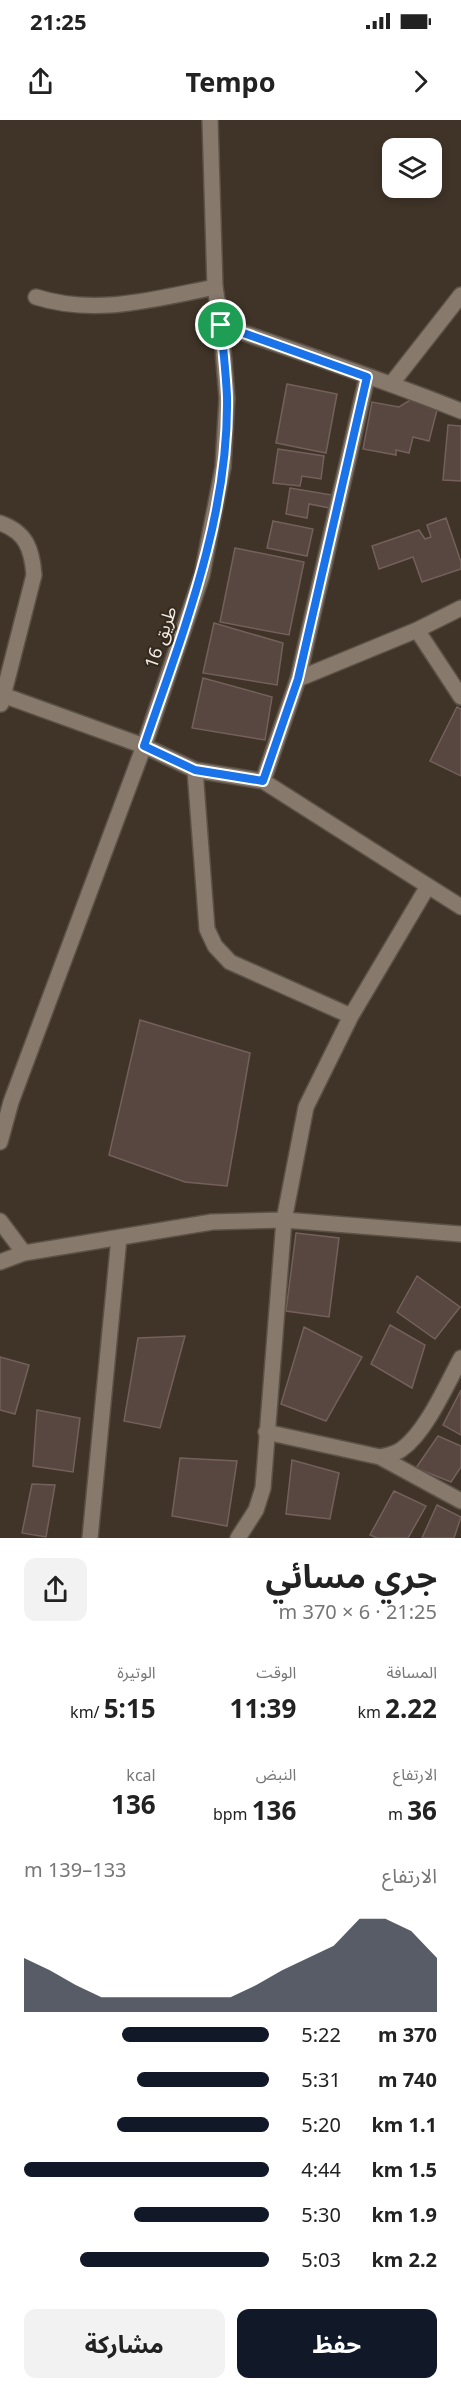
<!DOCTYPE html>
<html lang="ar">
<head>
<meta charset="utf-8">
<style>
	body { margin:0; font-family:"Noto Sans","Noto Sans Arabic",sans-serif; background:#f2f2f2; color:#222; direction:rtl; height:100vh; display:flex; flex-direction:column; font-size:22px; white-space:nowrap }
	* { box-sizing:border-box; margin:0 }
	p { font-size:20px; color:#767676 }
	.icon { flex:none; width:33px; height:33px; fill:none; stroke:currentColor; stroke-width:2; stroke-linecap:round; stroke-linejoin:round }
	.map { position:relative; height:1418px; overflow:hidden; direction:ltr }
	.sheet { display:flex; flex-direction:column; background:#fff; flex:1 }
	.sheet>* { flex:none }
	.buttons { position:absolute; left:382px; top:18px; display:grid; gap:12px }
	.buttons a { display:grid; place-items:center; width:60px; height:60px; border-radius:12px; background:#fff; box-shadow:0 3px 9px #0003; font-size:30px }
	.pin { position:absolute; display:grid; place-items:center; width:51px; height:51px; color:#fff; margin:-26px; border:3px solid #fff; border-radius:50%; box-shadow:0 2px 6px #0007 }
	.round { display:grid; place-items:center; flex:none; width:63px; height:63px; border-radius:12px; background:#f2f2f2 }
	.overview { display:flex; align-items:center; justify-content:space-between; height:102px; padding:0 24px }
	h1 { font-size:33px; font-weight:700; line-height:45px }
	.metrics { display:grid; grid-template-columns:repeat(3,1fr); gap:9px; height:102px; padding:6px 24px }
	.metrics div { display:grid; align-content:center }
	.metrics b { font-size:26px; font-weight:700 }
	.metrics small { font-size:16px; font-weight:400 }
	.metrics p { font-size:16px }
	.chart { height:168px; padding:12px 24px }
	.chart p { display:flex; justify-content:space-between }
	.chart svg { width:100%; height:108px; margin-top:6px; fill:#111827; opacity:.7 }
	.button { display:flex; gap:12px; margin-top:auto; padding:12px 24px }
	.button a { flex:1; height:69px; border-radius:12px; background:#111827; color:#fff; font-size:24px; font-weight:700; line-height:69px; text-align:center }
	.button a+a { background:#f2f2f2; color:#222 }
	ul { padding:0 24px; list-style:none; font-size:20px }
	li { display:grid; grid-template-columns:96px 72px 1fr; align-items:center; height:45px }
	li i { height:15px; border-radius:8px; background:#111827 }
	.status { display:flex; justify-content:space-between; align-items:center; height:42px; padding:0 30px; background:#fff; direction:ltr }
	.status svg { height:16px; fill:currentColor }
	header { display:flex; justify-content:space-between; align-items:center; height:78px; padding:0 24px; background:#fff; font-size:27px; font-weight:700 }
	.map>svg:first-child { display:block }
</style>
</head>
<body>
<div class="status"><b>21:25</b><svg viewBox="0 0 49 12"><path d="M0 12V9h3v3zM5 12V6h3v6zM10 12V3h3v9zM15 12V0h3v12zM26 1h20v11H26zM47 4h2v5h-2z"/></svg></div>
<header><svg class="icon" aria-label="forward" viewBox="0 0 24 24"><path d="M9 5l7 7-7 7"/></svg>Tempo<svg class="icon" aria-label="share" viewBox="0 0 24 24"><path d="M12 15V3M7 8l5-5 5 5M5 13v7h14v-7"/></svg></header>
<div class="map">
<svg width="461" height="1418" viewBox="0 0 461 1418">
	<rect width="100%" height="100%" fill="#403428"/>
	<!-- building -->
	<path fill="#584641" stroke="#74605b" stroke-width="1.5" d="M287 264 337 274 326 333 276 323Z
		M410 280 438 286 429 321 413 317 409 333 396 330V335L363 329 372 282 399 287Z
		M448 305 461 306V361L443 360Z
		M278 329 324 336 321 359 302 356 300 366 273 363Z
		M290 368 332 375 330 388 309 384 307 398 286 394Z
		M446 398 461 442V449L422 462 413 437 379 449 372 426 419 410 425 419 431 417 427 405Z
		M273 401 313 409 307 436 267 428Z
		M235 428 304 442 289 515 220 502Z
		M214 503 283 523 277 565 203 553Z
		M203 558 272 577 265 620 192 608Z
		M457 587 461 589V656L430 641Z
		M140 900 250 933 227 1066 185 1062 109 1035Z
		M296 1113 339 1118 329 1197 286 1191Z
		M417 1156 460 1187 435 1219 397 1192Z
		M390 1205 425 1225 412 1268 371 1244Z
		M304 1207 362 1237 326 1301 281 1284Z
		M185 1216 160 1308 124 1301 138 1218Z
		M0 1237 29 1245 15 1294 0 1290Z
		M461 1270V1315L443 1305Z
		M37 1290 80 1298 73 1352 33 1346Z
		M438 1316 461 1326V1347L451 1362 416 1348Z
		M180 1338 237 1341 227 1406 172 1396Z
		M292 1340 339 1353 330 1399 286 1394Z
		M32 1364 55 1365 46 1417 22 1413Z
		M394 1371 426 1386 408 1418H377L370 1415Z
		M437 1385 461 1397 454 1418H422Z"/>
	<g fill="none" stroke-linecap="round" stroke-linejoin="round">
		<defs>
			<path id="street" d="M36 177C96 196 155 179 215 167
				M221 205C301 233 382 259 461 291
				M392 263 461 175
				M0 403C26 412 32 429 34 455L1 584
				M417 510 461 577
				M298 559 417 510 461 488
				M0 574 144 626 195 650 263 661 428 766
				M195 650 207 809 215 826 230 842 351 896
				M263 661 298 559 367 257
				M0 1101 24 1133
				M0 1142 24 1133 212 1102 284 1100 461 1114
				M266 1312 380 1337C388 1335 396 1334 402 1329 426 1312 447 1264 461 1238
				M380 1337 461 1381
				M90 1418 119 1118
				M238 1418 256 1390 263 1368 284 1100 306 987 351 896 428 766 461 787"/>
			<path id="secondary" d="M0 1022 11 982 144 626 202 455 223 347 227 278 221 205 215 167 210 0"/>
		</defs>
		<!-- street casing -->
		<use href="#street" stroke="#5b5147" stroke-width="18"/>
		<!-- secondary casing -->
		<use href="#secondary" stroke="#5b5147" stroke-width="18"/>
		<!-- street -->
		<use href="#street" stroke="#87796b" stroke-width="15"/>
		<!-- secondary -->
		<use href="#secondary" stroke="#87796b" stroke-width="15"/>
	</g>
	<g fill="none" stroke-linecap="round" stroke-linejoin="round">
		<defs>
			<path id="route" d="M221 205 367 257 298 559 263 661 195 650 144 626C182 514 229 398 227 277 226 253 223 229 221 205Z"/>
		</defs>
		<!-- route casing -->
		<use href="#route" stroke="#fff" stroke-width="12"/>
		<!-- route -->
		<use href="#route" stroke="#1a73e8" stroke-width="8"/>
	</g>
	<g text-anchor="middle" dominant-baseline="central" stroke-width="4.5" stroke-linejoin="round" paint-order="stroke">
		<!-- street labels -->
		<g font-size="18" fill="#f2eae3" stroke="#352a1e">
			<text transform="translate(160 517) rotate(-71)">طريق 16</text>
		</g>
	</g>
</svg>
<div class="buttons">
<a><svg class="icon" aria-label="layers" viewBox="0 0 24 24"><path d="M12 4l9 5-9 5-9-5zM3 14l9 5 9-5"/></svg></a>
</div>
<div class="pin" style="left:221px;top:205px;background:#1e9e55"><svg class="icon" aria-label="arrive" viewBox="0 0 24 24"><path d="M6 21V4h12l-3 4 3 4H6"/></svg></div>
</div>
<section class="sheet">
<div class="overview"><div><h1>جري مسائي</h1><p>21:25 · 6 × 370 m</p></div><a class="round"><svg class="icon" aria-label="share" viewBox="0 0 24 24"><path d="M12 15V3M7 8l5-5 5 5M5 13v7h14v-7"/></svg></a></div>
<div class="metrics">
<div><p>المسافة</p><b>2.22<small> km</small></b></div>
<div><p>الوقت</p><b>11:39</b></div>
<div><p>الوتيرة</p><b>5:15<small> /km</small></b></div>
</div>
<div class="metrics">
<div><p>الارتفاع</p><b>36<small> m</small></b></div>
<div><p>النبض</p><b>136<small> bpm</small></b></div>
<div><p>kcal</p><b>136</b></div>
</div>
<div class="chart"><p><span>الارتفاع</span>133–139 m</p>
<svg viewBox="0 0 160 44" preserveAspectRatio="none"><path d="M0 44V22L10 27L20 33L30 38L40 38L50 38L60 38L70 38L80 38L90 33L100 27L110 22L120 17L130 6L140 6L150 11L160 22V44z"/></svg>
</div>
<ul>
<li><b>370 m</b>5:22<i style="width:60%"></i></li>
<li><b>740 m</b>5:31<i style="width:54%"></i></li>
<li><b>1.1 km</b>5:20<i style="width:62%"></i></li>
<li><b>1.5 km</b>4:44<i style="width:100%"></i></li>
<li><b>1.9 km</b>5:30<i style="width:55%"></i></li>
<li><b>2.2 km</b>5:03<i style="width:77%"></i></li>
</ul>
<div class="button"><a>حفظ</a><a>مشاركة</a></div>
</section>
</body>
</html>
